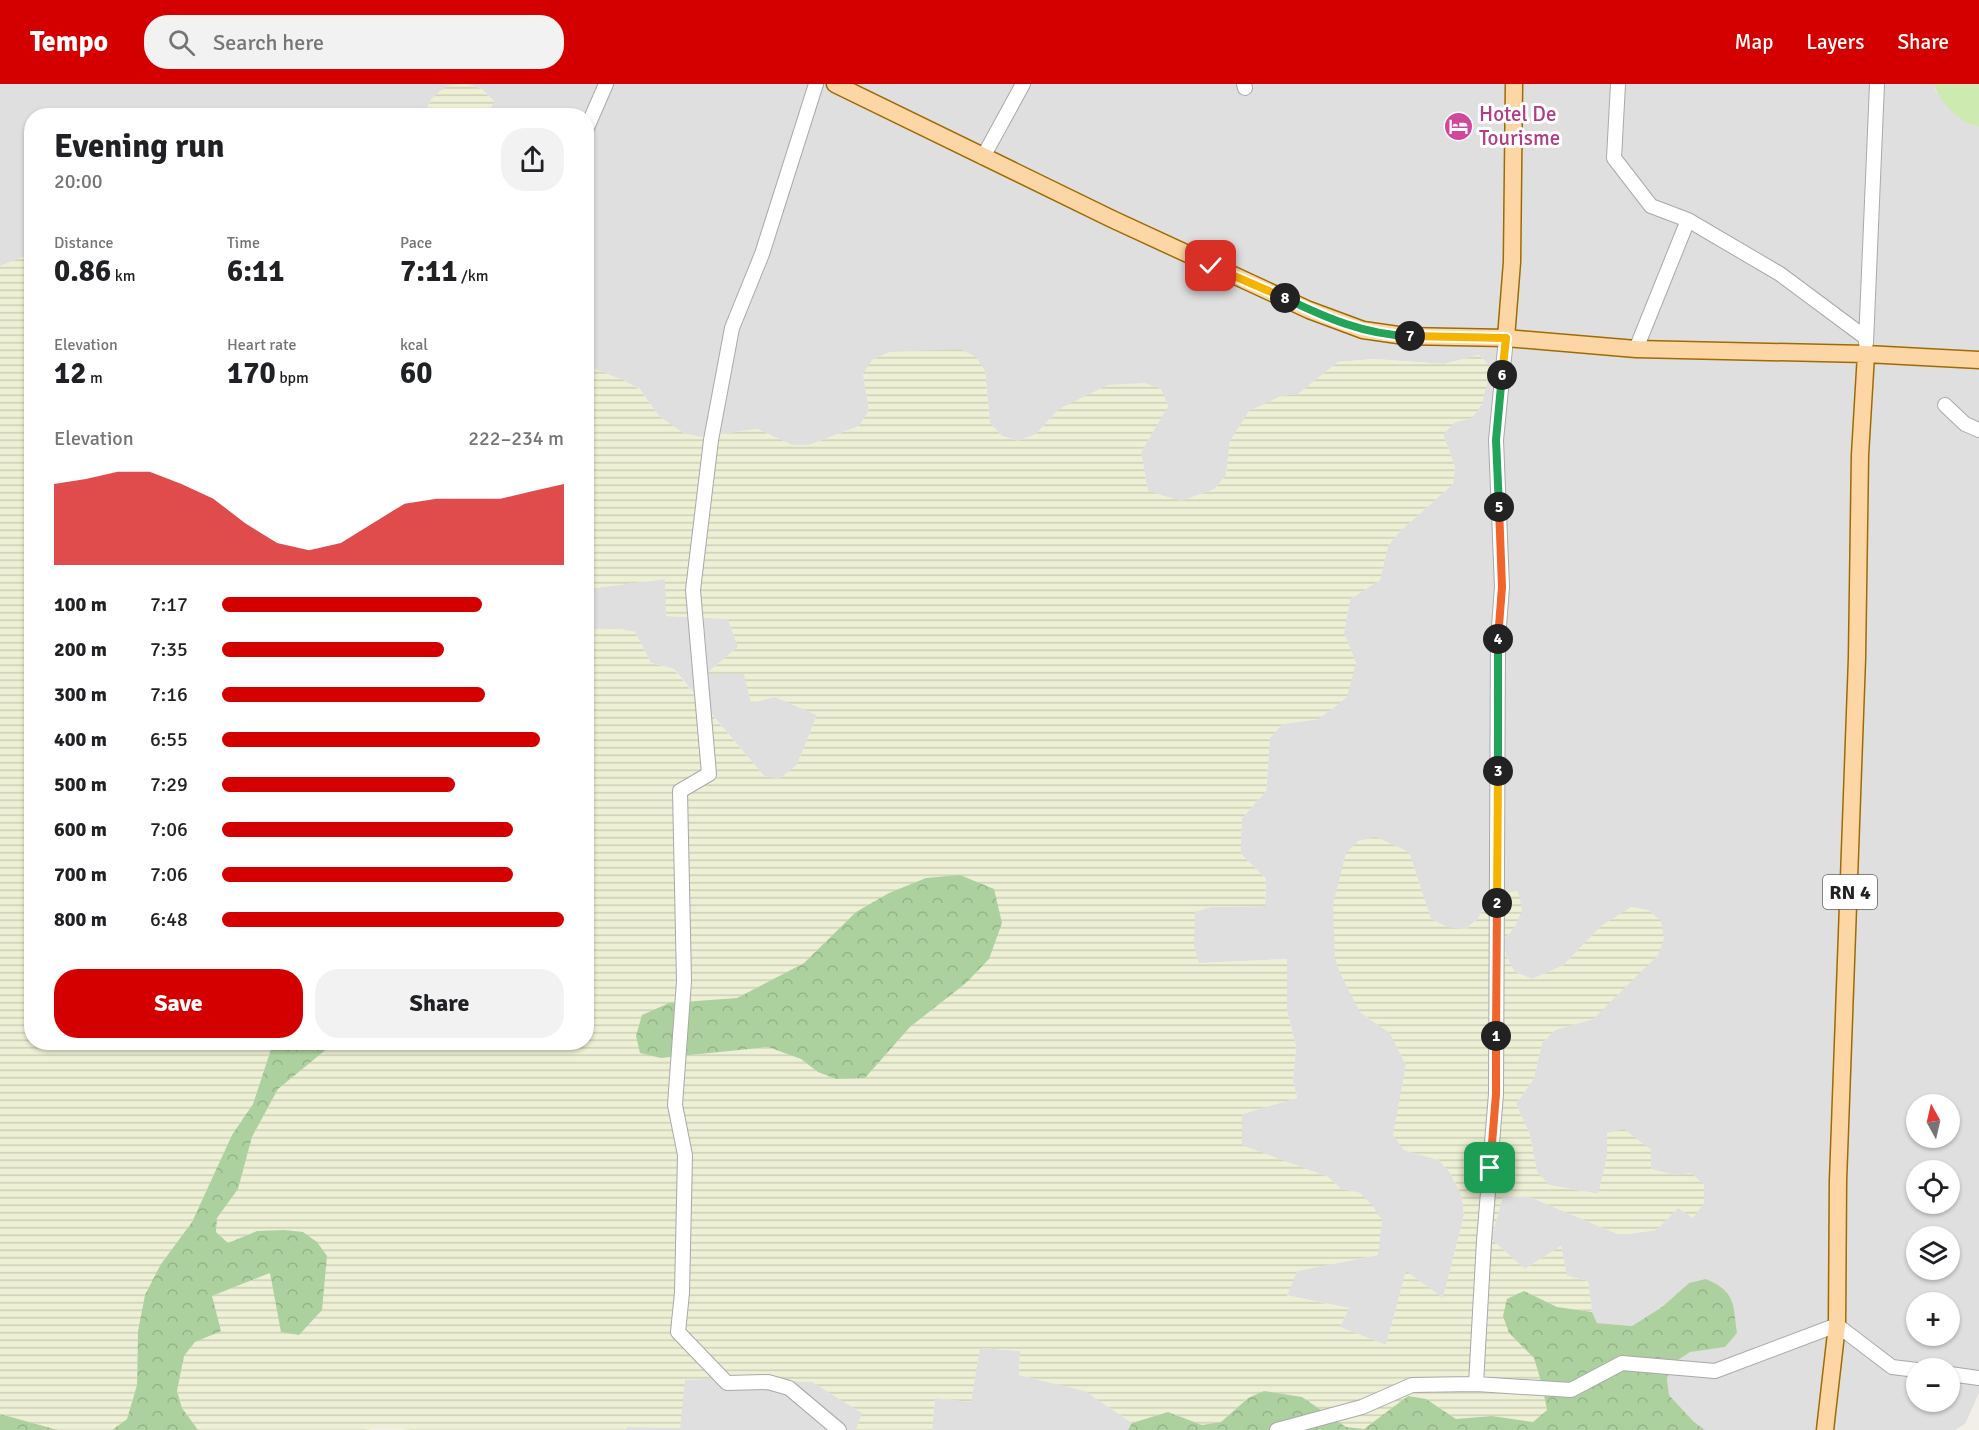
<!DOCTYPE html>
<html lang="en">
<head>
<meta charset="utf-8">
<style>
	body { margin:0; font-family:Signika,sans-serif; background:#f2f2f2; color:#202124; height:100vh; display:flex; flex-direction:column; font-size:22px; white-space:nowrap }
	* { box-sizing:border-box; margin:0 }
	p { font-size:20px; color:#757577 }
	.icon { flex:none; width:33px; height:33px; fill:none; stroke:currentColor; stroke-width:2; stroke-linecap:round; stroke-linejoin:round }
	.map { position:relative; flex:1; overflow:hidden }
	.details { position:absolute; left:24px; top:24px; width:570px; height:942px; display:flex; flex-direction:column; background:#fff; border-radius:24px; box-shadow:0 2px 4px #0004 }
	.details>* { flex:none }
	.needle { width:39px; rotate:352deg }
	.controls { position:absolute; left:1906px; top:1010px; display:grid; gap:12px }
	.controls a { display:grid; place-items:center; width:54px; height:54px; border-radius:50%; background:#fff; box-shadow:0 2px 4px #0004; font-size:30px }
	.pin { position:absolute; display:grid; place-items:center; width:51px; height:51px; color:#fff; margin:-26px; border-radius:12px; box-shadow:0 3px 9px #0006 }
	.km { position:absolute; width:30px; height:30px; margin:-15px; border-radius:50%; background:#222; color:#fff; font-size:16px; line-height:30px; text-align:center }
	.round { display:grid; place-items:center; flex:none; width:63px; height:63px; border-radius:24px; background:#f2f2f2 }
	.overview { display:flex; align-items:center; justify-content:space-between; height:102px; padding:0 30px }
	h1 { font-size:33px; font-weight:800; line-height:45px }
	.figures { display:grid; grid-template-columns:repeat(3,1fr); gap:9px; height:102px; padding:6px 30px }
	.figures div { display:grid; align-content:center }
	.figures b { font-size:30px; font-weight:800 }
	.figures small { font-size:16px; font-weight:400 }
	.figures p { font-size:16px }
	.chart { height:168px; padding:12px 30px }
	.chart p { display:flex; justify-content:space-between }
	.chart svg { width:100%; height:108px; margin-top:6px; fill:#d40000; opacity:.7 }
	.primary-button { display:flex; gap:12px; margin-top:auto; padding:12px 30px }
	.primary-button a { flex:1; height:69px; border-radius:24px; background:#d40000; color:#fff; font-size:24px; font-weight:800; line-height:69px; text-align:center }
	.primary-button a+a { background:#f2f2f2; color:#202124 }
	ul { padding:0 30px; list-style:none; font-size:20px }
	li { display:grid; grid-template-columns:96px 72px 1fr; align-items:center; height:45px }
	li i { height:15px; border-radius:8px; background:#d40000 }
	header { display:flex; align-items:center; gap:36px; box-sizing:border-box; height:84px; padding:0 30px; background:#d40000; color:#fff }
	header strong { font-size:28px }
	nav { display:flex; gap:33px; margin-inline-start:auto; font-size:21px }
	.search { width:420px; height:54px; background:#f2f2f2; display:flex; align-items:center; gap:15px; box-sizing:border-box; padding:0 21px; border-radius:24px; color:#757577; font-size:22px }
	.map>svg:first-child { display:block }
</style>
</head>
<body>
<header>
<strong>Tempo</strong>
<div class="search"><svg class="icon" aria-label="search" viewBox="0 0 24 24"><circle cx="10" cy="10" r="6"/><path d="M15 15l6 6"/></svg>Search here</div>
<nav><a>Map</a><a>Layers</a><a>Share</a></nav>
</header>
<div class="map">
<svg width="1979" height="1346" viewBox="0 0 1979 1346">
	<defs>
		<pattern id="farmland-rules" width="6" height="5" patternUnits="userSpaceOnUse" patternTransform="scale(1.5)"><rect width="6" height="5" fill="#eef0d5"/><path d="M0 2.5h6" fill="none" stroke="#ccceb7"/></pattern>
		<pattern id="forest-crowns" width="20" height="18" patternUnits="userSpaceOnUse" patternTransform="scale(1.5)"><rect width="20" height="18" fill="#add19e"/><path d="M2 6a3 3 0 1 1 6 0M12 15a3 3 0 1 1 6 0" fill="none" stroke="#95b388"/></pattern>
	</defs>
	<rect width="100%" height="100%" fill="#f2efe9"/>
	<!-- residential -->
	<path fill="#e0dfdf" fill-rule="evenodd" d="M0 0H462L447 2 432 14 424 31 32 32 31 170 0 182Z
		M466 0H1934L1936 7 1974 42 1979 43V1309L1965 1340 1955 1346H1705L1693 1337 1669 1311 1667 1294 1675 1278 1690 1267 1725 1263 1689 1199 1662 1223 1632 1242 1597 1239 1592 1228 1588 1197 1567 1192 1561 1162 1525 1185 1491 1155 1503 1112 1530 1113 1620 1151 1656 1146 1678 1124 1674 1091 1650 1085 1607 1049V1073L1599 1110 1549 1101 1537 1088 1530 1051 1516 1020 1534 994 1542 959 1555 946 1593 935 1601 842 1564 881 1532 895 1515 888 1506 872 1504 855 1515 843 1486 819 1478 835 1465 845 1447 843 1431 835 1409 768 1360 928 1390 949 1406 981 1394 1051 1404 1066 1439 1076 1451 1090 1462 1113 1464 1131 1443 1215 1406 1188 1386 1261 1340 1243 1349 1224 1286 1211 1297 1187 1378 1171 1360 1109 1341 1105 1328 1093 1242 1062V1030L1297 1014 1293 997 1296 963 1287 926V875L1199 879 1194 863V828L1211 823 1265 822 1266 795 1241 770V752L1242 734 1266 707 1270 654 1282 640 1319 635 1356 579 1344 549 1350 515 1380 496 1388 462 1399 448 1453 400 1455 383 1443 350 1455 338 1472 334 1491 283 1479 271 1444 280 1374 275 1338 278 1298 310 1281 312 1230 357 1226 391 1215 405 1181 417 1148 408 1141 368 1168 322 1059 325 1036 350 1018 357 1002 352 990 339 985 287 864 290 869 327 859 342 809 361H792L757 345 700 353 683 349 659 332 639 304 587 282 586 32 487 31 494 17 482 5ZM1917 1020H1950V1053H1917ZM1917 1086H1950V1119H1917ZM1917 1152H1950V1185H1917ZM1917 1218H1950V1251H1917ZM1917 1284H1950V1317H1917Z
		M666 495 667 532 728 535 738 563 707 589 744 590 775 613 817 631 797 681 779 696 764 692 674 585 651 579 635 548 614 544 587 546 586 505Z
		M979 1264 1020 1267 1019 1291 1085 1307 1132 1339 1128 1346H932L935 1314 971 1318Z
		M726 1294 812 1298 863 1329 856 1346H626V1343L680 1344 684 1296Z"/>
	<!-- farmland -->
	<path fill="url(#farmland-rules)" fill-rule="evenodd" d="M466 0 482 5 494 18 487 31H424L432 14 447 2Z
		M31 170 32 958 273 959 253 1020 232 1051 192 1138 161 1180 138 1247 137 1301 127 1335 112 1346H58L0 1330V182Z
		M960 265 976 273 985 287 990 339 1002 352 1018 357 1036 350 1059 325 1108 301 1145 299 1161 305 1168 322 1141 368 1148 407 1181 417 1215 405 1226 391 1230 357 1249 327 1281 312 1298 310 1338 278 1374 275 1444 280 1479 271 1491 283 1482 320 1472 334 1455 338 1443 350 1455 383 1453 400 1399 448 1388 462 1380 496 1350 515 1344 549 1356 579 1347 613 1319 635 1282 640 1270 654 1266 707 1242 734 1241 752V770L1266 795 1265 822 1211 823 1195 828 1194 862 1199 879 1287 875V926L1296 964 1293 997 1297 1014 1242 1030V1061L1328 1093 1341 1105 1360 1109 1372 1121 1382 1136 1378 1171 1297 1187 1287 1212 1349 1224 1340 1243 1386 1261 1406 1187 1443 1214 1464 1131 1462 1113 1451 1090 1439 1076 1404 1066 1393 1051 1406 981 1390 949 1360 928 1341 891 1335 874 1333 821 1346 769 1358 757 1376 753 1409 768 1431 835 1447 843 1466 845 1478 835 1486 819 1500 809 1518 807 1522 826 1515 843 1504 855 1506 872 1515 888 1532 895 1564 881 1601 842 1631 823 1648 826 1661 837 1664 854 1658 871 1593 935 1555 946 1542 959 1534 994 1516 1020 1530 1051 1537 1088 1549 1101 1598 1110 1607 1073V1049L1624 1045 1651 1066V1085L1674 1091 1691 1089 1704 1101V1119L1693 1134 1678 1124 1656 1146 1620 1151 1530 1113 1503 1112 1491 1155 1525 1185 1561 1162 1567 1192 1588 1197 1592 1228 1557 1223 1524 1207 1509 1249 1534 1274 1542 1301 1547 1326 1533 1338 1492 1332 1456 1335 1426 1315 1408 1312 1364 1345 1345 1343 1302 1313 1247 1314 1221 1338 1202 1341 1168 1328 1132 1339 1085 1307 1019 1291 1020 1267 980 1264 971 1318 935 1314 932 1346H856L862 1329 812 1298 726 1294 685 1296 680 1344 627 1343 626 1346H412L381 1343 365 1346H198L182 1324 177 1307 184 1271 195 1258 212 1212 271 1189 299 1251 257 1147 228 1159 216 1148 217 1134 238 1105 252 1053 278 1005 334 959 586 958V612L588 606 586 605 587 546 614 544 635 548 651 579 673 585 764 692 779 695 797 681 817 631 775 613 751 619 744 590H706L738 563 728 535 666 532 665 495 587 505V282L623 296 639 305 659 332 683 349 700 353 757 345 792 361H809L859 342 869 327 863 290 872 276 889 268ZM856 828 966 899 910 943 865 994 818 988 801 975 768 963 661 974 669 919 737 914 804 879Z"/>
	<!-- grass -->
	<path fill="#cdebb0" d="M1934 0H1979V43C1960 39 1940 19 1934 0Z"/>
	<!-- forest -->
	<path fill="url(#forest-crowns)" d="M960 791 994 805 1002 839 989 875 966 899 910 943 865 994 836 995 818 988 801 975 768 963 661 974 640 969 636 952 642 931 669 919 737 914 804 879 856 828 889 809 926 794Z
		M273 959H334L278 1005 252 1053 238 1105 217 1134 216 1148 228 1159 257 1147 284 1146 303 1148 317 1158 327 1172 322 1226 299 1251 281 1248 270 1189 212 1212 221 1247 195 1258 184 1272 177 1307 182 1324 198 1346H112L127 1335 137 1301 138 1247 145 1211 161 1180 192 1138 232 1051 253 1020Z
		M1706 1195C1736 1208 1733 1220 1737 1249L1725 1263 1690 1268 1675 1278 1667 1294 1669 1311 1693 1337 1705 1346H1128L1132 1339 1168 1328 1202 1341 1221 1338 1248 1314 1264 1307 1302 1313 1346 1343 1364 1345 1408 1312 1426 1315 1456 1335 1492 1332 1533 1338 1547 1326 1542 1301 1534 1274 1509 1249 1503 1232 1507 1215 1524 1207 1557 1223 1592 1228 1597 1239 1632 1242 1662 1223 1689 1199Z
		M0 1330 58 1346H0Z"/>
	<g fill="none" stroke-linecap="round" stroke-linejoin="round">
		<defs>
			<path id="minor" d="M816 0 762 170 732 244 711 356 693 506 709 690 680 707 684 897 675 1021 685 1071 682 1209 678 1248 727 1299 768 1298 789 1304 839 1346
				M1244 0 1245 4
				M1618 0 1614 74 1651 122 1688 136 1780 190 1866 254
				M586 46 606 0
				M983 73 1023 0
				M1506 254 1496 356 1502 503 1498 555 1496 1010 1484 1157 1476 1300 1571 1306 1622 1279 1715 1287 1837 1241 1892 1283 1917 1286
				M1866 259 1877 0
				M1636 265 1688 136
				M1945 321 1965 340 1979 346
				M1950 1290 1979 1294
				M1277 1346 1362 1323 1412 1301 1476 1300"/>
			<path id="major" d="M835 0 1112 135 1309 226 1363 246 1405 252 1506 254 1636 265 1866 270 1979 276
				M1506 254 1512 178 1514 0
				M1825 1346 1837 1241 1838 1097 1857 574 1860 371 1866 270"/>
		</defs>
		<!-- minor casing -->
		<use href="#minor" stroke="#a9a9a9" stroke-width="16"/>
		<!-- major casing -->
		<use href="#major" stroke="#a06b00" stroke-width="19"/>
		<!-- minor -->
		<use href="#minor" stroke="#fff" stroke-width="14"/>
		<!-- major -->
		<use href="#major" stroke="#fcd6a4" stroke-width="16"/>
	</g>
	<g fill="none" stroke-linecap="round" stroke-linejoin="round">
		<defs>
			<path id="split-1" d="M1490 1084 1496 1010V952"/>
			<path id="split-2" d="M1496 952 1497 819"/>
			<path id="split-3" d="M1497 819 1498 687"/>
			<path id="split-4" d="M1498 687V555"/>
			<path id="split-5" d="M1498 555 1502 503 1499 423"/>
			<path id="split-6" d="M1499 423 1496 356 1502 291"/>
			<path id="split-7" d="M1410 252 1506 254 1502 291"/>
			<path id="split-8" d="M1285 214C1324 233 1365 251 1410 252"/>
			<path id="split-9" d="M1211 182 1285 214"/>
		</defs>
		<!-- split-1 casing -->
		<use href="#split-1" stroke="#fff" stroke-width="12"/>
		<!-- split-2 casing -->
		<use href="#split-2" stroke="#fff" stroke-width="12"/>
		<!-- split-3 casing -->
		<use href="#split-3" stroke="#fff" stroke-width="12"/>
		<!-- split-4 casing -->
		<use href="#split-4" stroke="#fff" stroke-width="12"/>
		<!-- split-5 casing -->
		<use href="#split-5" stroke="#fff" stroke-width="12"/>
		<!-- split-6 casing -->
		<use href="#split-6" stroke="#fff" stroke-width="12"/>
		<!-- split-7 casing -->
		<use href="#split-7" stroke="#fff" stroke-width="12"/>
		<!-- split-8 casing -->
		<use href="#split-8" stroke="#fff" stroke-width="12"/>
		<!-- split-9 casing -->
		<use href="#split-9" stroke="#fff" stroke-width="12"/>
		<!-- split-1 -->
		<use href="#split-1" stroke="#f0652b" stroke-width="8"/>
		<!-- split-2 -->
		<use href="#split-2" stroke="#f0652b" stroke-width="8"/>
		<!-- split-3 -->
		<use href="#split-3" stroke="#f5b400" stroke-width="8"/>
		<!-- split-4 -->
		<use href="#split-4" stroke="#22a559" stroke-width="8"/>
		<!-- split-5 -->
		<use href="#split-5" stroke="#f0652b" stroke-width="8"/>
		<!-- split-6 -->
		<use href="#split-6" stroke="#22a559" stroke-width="8"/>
		<!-- split-7 -->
		<use href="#split-7" stroke="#f5b400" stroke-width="8"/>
		<!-- split-8 -->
		<use href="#split-8" stroke="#22a559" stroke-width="8"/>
		<!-- split-9 -->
		<use href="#split-9" stroke="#f5b400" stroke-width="8"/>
	</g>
	<!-- icons -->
	<defs>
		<symbol id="hotel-disc" viewBox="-11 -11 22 22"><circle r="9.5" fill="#d1479c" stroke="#fff"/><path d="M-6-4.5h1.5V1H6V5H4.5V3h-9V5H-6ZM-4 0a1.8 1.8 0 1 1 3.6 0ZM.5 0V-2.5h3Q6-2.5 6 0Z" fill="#fff"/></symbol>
	</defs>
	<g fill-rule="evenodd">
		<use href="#hotel-disc" x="1442" y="26" width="33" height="33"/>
	</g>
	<g text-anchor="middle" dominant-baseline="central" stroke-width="6" stroke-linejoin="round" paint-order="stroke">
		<!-- shield labels -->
		<rect fill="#fff" stroke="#646464" stroke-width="1.5" x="1823" y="791" width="54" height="34" rx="4.5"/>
		<g font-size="20" font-weight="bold" fill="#222">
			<text x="1850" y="808">RN 4</text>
		</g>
		<!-- hotel labels -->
		<g font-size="21" fill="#b23c85" stroke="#fff" text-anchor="start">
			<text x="1479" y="30">Hotel De<tspan x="1479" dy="24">Tourisme</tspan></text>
		</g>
	</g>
</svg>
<div class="controls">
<a><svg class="needle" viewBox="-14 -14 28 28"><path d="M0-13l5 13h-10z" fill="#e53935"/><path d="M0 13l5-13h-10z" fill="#757577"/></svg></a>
<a><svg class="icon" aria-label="locate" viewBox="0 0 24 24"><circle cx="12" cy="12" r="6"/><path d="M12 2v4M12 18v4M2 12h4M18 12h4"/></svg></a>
<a><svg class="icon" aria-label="layers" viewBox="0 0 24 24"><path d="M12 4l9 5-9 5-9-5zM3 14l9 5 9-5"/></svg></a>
<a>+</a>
<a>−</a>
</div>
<div class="pin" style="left:1490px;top:1084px;background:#1e9e55"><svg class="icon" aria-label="arrive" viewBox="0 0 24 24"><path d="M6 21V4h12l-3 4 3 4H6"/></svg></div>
<div class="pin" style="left:1211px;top:182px;background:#d93025"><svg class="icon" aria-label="check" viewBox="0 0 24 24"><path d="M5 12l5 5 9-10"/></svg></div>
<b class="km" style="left:1496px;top:952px">1</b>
<b class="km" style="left:1497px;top:819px">2</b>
<b class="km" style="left:1498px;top:687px">3</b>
<b class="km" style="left:1498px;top:555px">4</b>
<b class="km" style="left:1499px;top:423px">5</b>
<b class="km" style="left:1502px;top:291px">6</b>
<b class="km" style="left:1410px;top:252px">7</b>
<b class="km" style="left:1285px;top:214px">8</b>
<section class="details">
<div class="overview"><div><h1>Evening run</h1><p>20:00</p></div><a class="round"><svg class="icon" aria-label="share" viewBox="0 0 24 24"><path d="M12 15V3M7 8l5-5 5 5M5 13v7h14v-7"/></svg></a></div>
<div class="figures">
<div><p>Distance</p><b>0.86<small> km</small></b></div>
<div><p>Time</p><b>6:11</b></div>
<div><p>Pace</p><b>7:11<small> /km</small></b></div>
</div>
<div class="figures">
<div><p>Elevation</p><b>12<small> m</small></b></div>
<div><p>Heart rate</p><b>170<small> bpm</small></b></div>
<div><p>kcal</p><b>60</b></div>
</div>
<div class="chart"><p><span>Elevation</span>222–234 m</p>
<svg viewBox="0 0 160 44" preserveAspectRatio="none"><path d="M0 44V11L10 9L20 6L30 6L40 11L50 17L60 27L70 35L80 38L90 35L100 27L110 19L120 17L130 17L140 17L150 14L160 11V44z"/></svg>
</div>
<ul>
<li><b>100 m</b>7:17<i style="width:76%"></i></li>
<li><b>200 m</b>7:35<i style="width:65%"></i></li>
<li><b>300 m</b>7:16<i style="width:77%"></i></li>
<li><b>400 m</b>6:55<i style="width:93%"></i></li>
<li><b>500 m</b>7:29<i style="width:68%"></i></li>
<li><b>600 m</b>7:06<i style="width:85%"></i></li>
<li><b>700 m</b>7:06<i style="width:85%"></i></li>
<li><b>800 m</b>6:48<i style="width:100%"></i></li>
</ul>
<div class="primary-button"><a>Save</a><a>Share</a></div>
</section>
</div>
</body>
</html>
